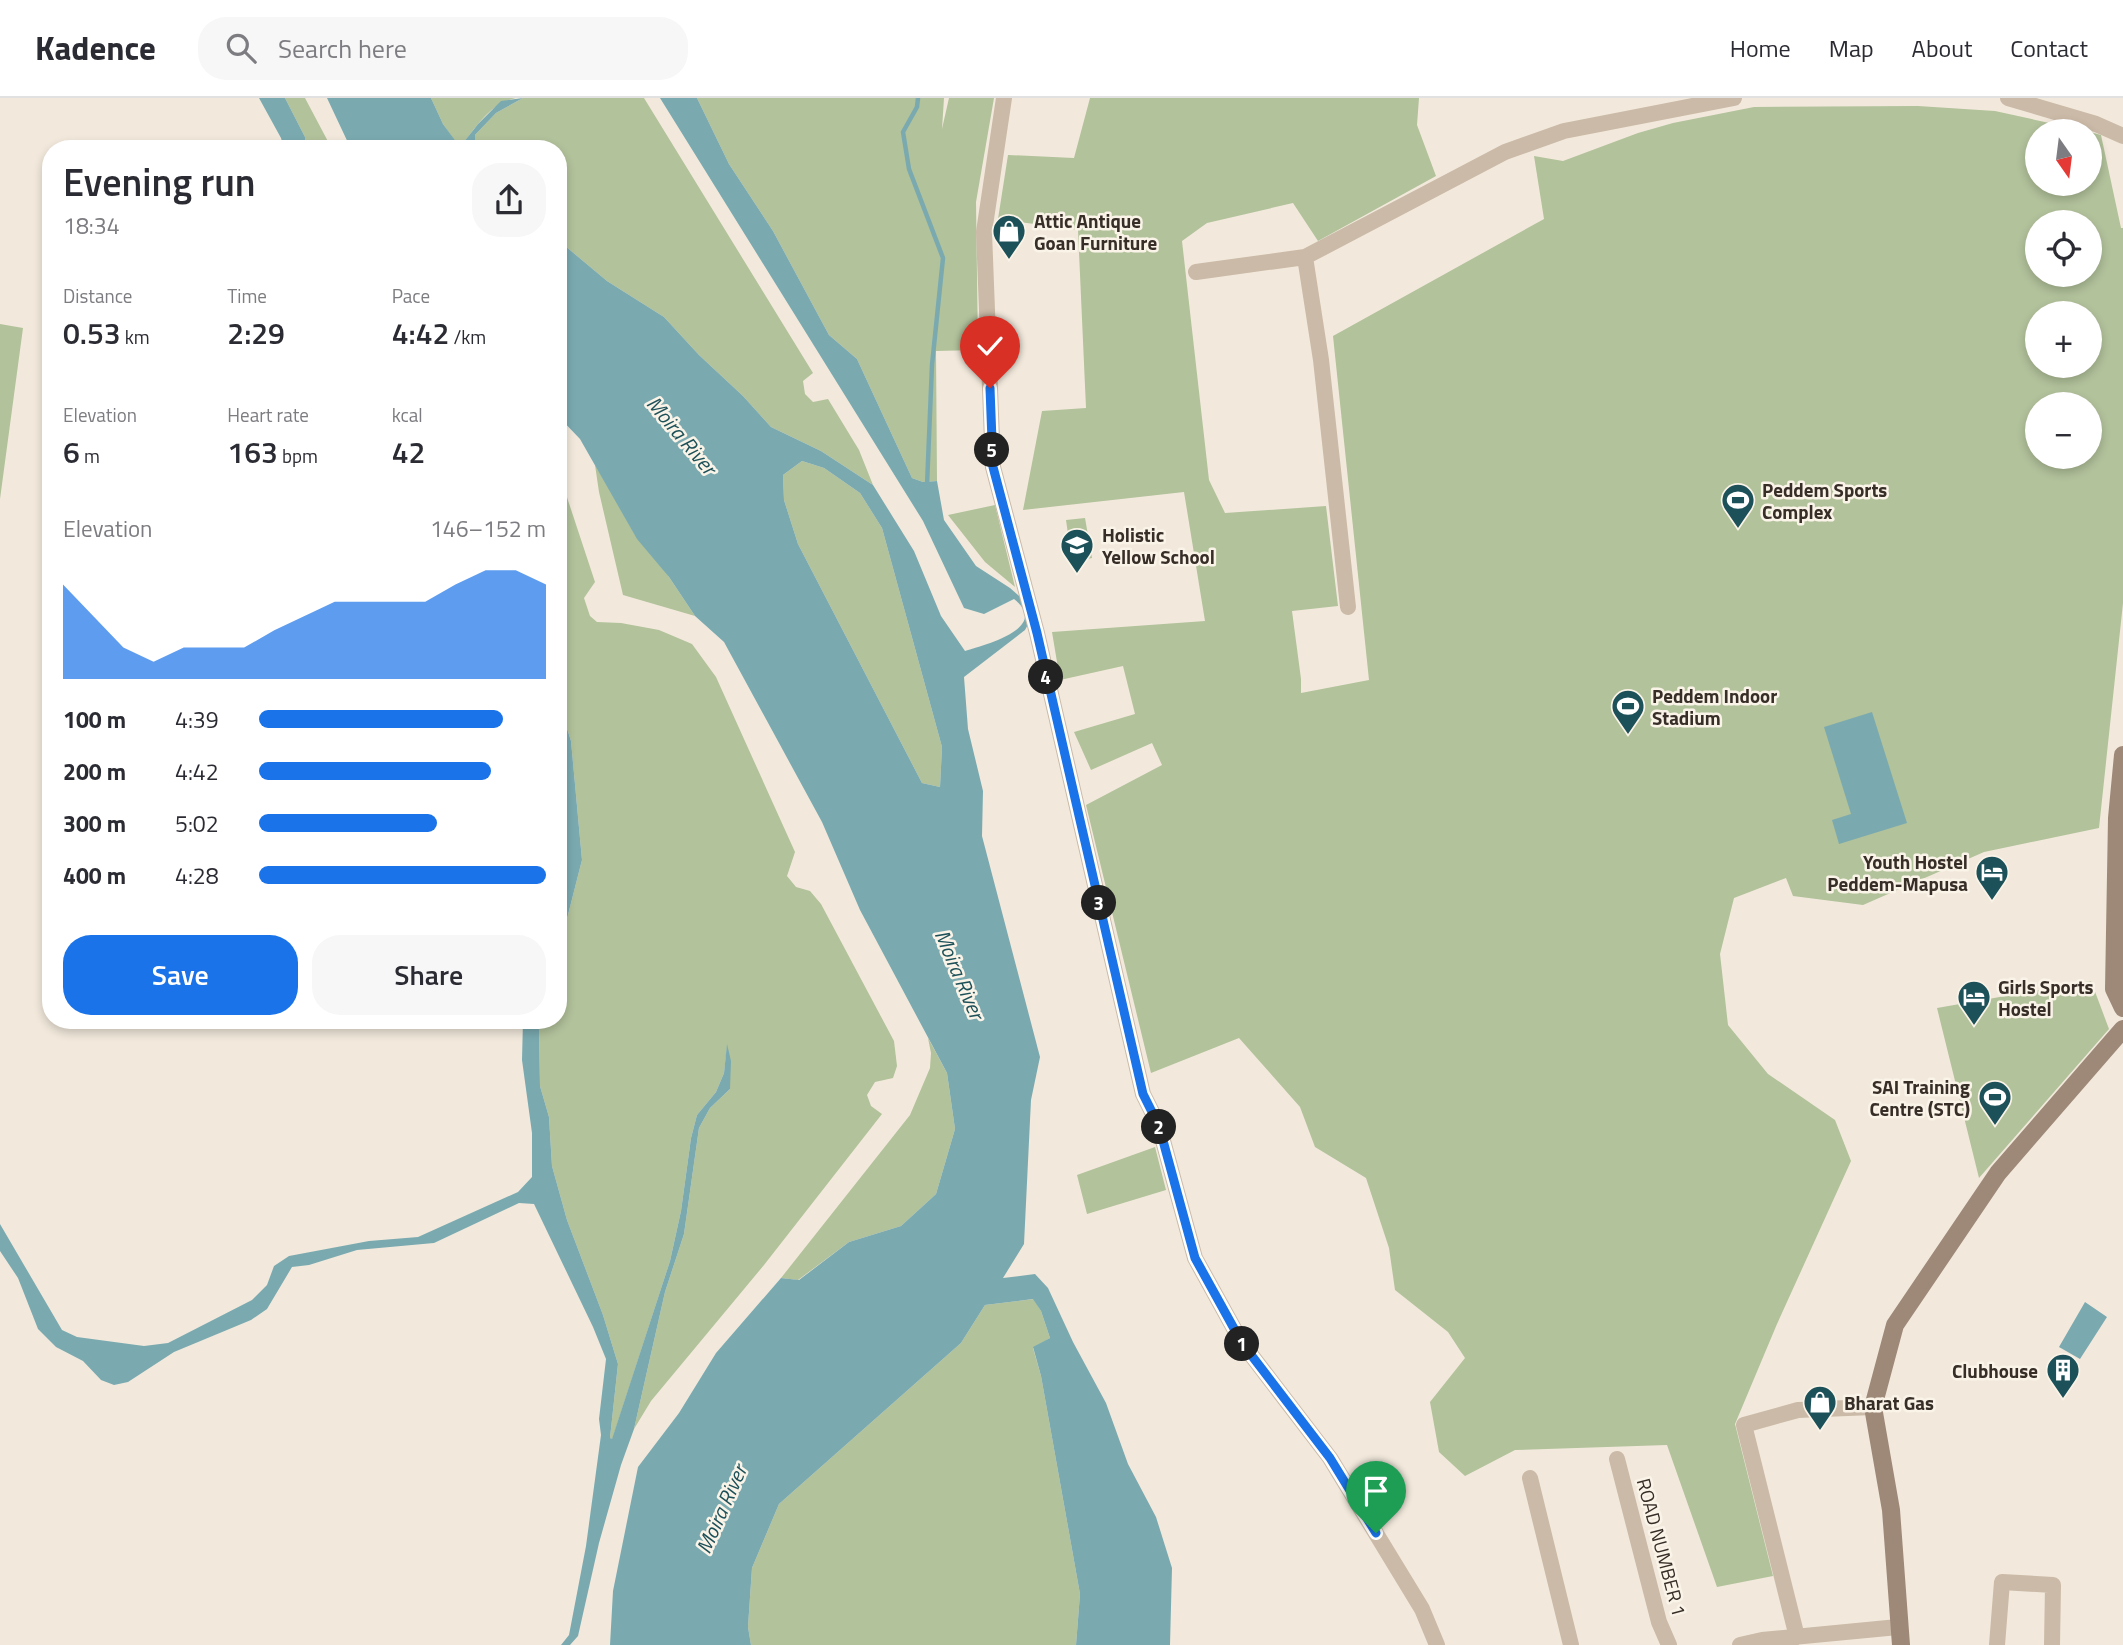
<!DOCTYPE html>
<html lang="en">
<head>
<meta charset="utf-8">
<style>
	:root { --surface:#fff; --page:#f7f7f7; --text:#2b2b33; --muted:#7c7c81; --line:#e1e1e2; --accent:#1a73e8 }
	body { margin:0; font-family:"Titillium Web",sans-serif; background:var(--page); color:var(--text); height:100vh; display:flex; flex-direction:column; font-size:26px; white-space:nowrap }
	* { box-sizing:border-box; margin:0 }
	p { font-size:23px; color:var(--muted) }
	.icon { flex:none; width:38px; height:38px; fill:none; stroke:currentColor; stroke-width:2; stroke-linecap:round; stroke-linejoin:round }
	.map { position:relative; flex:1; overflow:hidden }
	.drawer { position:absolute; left:42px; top:42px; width:525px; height:889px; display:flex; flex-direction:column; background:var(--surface); border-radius:28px; box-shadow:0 4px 10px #0003 }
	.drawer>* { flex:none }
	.needle { width:46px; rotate:166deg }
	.fabs { position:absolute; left:2025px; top:21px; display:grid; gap:14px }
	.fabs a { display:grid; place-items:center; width:77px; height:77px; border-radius:50%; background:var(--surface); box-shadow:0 4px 10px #0003; font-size:35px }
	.pin { position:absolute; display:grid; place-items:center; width:60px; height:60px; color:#fff; margin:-72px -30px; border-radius:50% 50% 50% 0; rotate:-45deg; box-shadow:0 0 7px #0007 }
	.pin .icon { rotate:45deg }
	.km { position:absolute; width:35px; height:35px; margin:-18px; border-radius:50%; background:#222; color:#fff; font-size:19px; line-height:35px; text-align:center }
	.round { display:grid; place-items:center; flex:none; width:74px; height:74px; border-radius:28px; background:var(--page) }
	.overview { display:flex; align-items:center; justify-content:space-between; height:119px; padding:0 21px }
	h1 { font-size:38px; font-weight:600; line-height:52px }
	.figures { display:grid; grid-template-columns:repeat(3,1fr); gap:10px; height:119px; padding:7px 21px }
	.figures div { display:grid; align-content:center }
	.figures b { font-size:30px; font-weight:600 }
	.figures small { font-size:19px; font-weight:400 }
	.figures p { font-size:19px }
	.chart { height:196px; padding:14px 21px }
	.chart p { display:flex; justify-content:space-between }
	.chart svg { width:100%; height:126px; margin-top:7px; fill:var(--accent); opacity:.7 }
	.cta { display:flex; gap:14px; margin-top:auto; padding:14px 21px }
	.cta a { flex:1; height:80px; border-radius:28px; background:var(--accent); color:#fff; font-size:28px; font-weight:600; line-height:80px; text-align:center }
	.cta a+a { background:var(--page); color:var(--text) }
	ul { padding:0 21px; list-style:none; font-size:23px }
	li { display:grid; grid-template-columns:112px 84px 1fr; align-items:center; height:52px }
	li i { height:18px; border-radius:9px; background:var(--accent) }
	header { display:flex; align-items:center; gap:42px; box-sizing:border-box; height:98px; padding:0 35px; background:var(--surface); border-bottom:2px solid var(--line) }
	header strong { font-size:33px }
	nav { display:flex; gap:38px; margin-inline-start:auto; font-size:24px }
	.search { width:490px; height:63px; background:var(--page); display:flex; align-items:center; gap:18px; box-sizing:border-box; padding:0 24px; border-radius:28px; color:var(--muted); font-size:26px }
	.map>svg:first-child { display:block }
	.green { fill:#b2c29b; fill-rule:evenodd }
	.water { fill:#7aaab0; fill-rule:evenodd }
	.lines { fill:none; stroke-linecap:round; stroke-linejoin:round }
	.stream { stroke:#7aaab0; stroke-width:4.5 }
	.street { stroke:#cbbaa7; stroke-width:16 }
	.secondary { stroke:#9e8979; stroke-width:18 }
	.route-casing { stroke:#fff; stroke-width:14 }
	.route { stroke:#1a73e8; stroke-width:9 }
	.labels { text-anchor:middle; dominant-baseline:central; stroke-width:5; stroke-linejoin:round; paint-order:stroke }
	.poi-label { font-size:19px; font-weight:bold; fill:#372e28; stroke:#faf3e8; text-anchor:start }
	.street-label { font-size:19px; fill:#372e28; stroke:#faf3e8 }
	.water-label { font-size:21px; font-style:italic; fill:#1d5159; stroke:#faf3e8 }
</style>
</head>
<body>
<header>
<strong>Kadence</strong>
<div class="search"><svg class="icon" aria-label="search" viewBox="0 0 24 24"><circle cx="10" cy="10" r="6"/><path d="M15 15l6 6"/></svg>Search here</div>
<nav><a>Home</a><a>Map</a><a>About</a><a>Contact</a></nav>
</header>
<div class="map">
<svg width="2123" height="1547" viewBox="0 0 2123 1547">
	<rect width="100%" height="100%" fill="#f2e9dc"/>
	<path class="green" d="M285,0H305L332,51H306L305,39Z
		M431,0H516C490,5 476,29 460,50L443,26Z
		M523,0H644L813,275L803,283L805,296L813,304L828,301L859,352L873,387L821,353L771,329L743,298L699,257L664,219L607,183L558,142V51H475V37L496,15Z
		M697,0H944L942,31L949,0H994L976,104L978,252L936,253L937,383L923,384L912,380L857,261L829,237L773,133L729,66Z
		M1090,0H1419L1417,27L1436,78L1318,143L1293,105L1207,125L1182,143L1209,382L1225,415L1326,408L1338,508L1292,513L1301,581V595L1369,582L1333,238L1544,121L1534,58L1563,63L1638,35L1673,25L1754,9L1918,8L1995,13L2086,33H2037V86H2090V34L2101,37L2121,130H2123V505L2099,730L1984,754L1863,807L1793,798L1786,780L1734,800L1720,856L1728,927L1768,976L1835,1022L1851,1063L1777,1226L1735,1326L1773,1478L1717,1489L1667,1347L1515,1352L1465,1378L1439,1354L1430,1304L1465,1260L1448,1234L1395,1192L1389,1150L1366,1080L1315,1049L1300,1009L1239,940L1151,975L1086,707L1162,667L1152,645L1091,672L1074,634L1135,616L1123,568L1060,582L1052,534L1205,523L1184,394L1023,412L1042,313L1086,310L1078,132L998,121L1008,57L1074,60ZM2037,124H2090V177H2037ZM2037,215H2090V268H2037ZM2037,306H2090V359H2037Z
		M0,226L23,230L0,401Z
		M802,363L824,370L860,395L882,430L942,649L940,689L922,685L798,446L784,402L783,377Z
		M595,367L605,383L695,518L623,497L599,394Z
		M558,372L595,484L584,500L590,518L597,524L621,525L659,532L692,546L716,579L795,754L787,778L796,789L810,793L821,806L894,943L897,968L893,980L875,984L867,997L871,1008L882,1016L764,1167L651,1303L634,1331L665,1194L684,1136L699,1030L710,1010L730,991L727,949L724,975L716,994L697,1017L691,1040L681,1113L670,1163L612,1342L610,1340L618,1266L603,1217L567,1122L552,1068L549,1019L540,988L539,931L541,922H558V856L582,762L571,643L558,602V562L565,510L558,454Z
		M995,407L1015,489L985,464L948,417Z
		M1085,420L1092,460L1072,464L1066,422Z
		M2091,883L2109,931L1979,1080L1937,910Z
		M928,940L947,975L955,1031L936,1096L901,1128L849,1144L798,1182L781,1180L910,1017L930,970L931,955Z
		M1155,1049L1166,1092L1087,1116L1077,1077Z
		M1034,1201L1041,1213L1050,1240L1033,1250L1041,1278L1080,1496L1076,1547H751L748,1529L752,1470L779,1406L961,1245L985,1207Z"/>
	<path class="water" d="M259,0H285L305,39L306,51H284L281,40Z
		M327,0H431L443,26L460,49L478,26L501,3L523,0L496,15L475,37V51H351Z
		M660,0H697L729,66L773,133L829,237L857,261L912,380L923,384L937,383L944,422L976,468L1010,490L1027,505L1031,521L1025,532L964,579L968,631L983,693L982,738L1040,959L1031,1002L1024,1146L1003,1180L1035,1176L1048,1190L1073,1244L1106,1305L1128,1366L1156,1419L1172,1470L1170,1547H1076L1080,1496L1041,1278L1033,1249L1050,1240L1041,1213L1033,1201L985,1207L961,1245L779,1406L752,1470L748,1529L751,1547H610L613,1493L638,1369L679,1315L716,1255L781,1180L799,1182L849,1144L901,1128L936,1096L955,1031L947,975L860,812L822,724L724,544L695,518L669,479L637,441L580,341L558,318V142L607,183L664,219L699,257L743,298L771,329L821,353L873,387L914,453L941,518L965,553C985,547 1051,530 1014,501L984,516L964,510L923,423ZM802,363L824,370L860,395L882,430L942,649L940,689L922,685L798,446L784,402L783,377Z
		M558,602L571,643L582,762L558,856V783L563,749L558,698Z
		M1872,614L1907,725L1839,746L1832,722L1851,716L1824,629Z
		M523,922H541L539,932L540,988L549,1019L552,1068L567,1122L603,1217L618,1266L610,1340L612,1341L670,1163L681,1113L691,1040L697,1017L716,994L724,975L727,946L731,963L730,991L710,1010L699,1030L684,1136L665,1194L634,1331L621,1367L599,1445L578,1538L570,1547H561L569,1537L586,1448L601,1337L599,1321L606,1261L593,1229L534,1106L519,1105L434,1145L357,1152L309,1167L292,1169L267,1211L251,1222L174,1254L128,1284L114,1287L101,1282L83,1263L56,1249L38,1231L18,1180L0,1153V1126L62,1232L77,1239L144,1248L168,1245L252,1202L267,1187L274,1168L289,1158L369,1143L418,1139L518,1094L532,1079V1035L522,962Z
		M2085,1204L2107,1219L2080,1261L2059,1249Z"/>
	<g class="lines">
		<path class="stream" d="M918,0L917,9L903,34L909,71L943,160L932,267L927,387"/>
		<path class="street" d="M1004,0L984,134L993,369L1037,535L1143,996L1159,1028L1195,1160L1242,1245L1330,1360L1422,1511L1437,1547
			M2008,0L2096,26L2123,38
			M1305,159L1321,262L1348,509
			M1196,174L1305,159L1505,54L1564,33L1734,0
			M1617,1361L1659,1524L1669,1547
			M1530,1380L1571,1547
			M1797,1539L1744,1327L1798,1312L1873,1309
			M1740,1547L1762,1542L1898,1529
			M1997,1547L2002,1484L2053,1487L2052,1547"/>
		<path class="secondary" d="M2123,657L2117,720L2114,891L2123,910
			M1901,1547L1891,1412L1873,1309L1895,1227L1998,1075L2123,931"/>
	</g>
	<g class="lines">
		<defs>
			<path id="route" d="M990,290L993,369L1037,535L1143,996L1159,1028L1195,1160L1242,1245L1330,1360L1376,1435"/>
		</defs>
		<use href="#route" class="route-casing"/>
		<use href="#route" class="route"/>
	</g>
	<defs>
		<symbol id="shop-pin" viewBox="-11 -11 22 30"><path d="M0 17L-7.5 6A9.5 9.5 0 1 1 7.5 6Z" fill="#1d5159" stroke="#faf3e8"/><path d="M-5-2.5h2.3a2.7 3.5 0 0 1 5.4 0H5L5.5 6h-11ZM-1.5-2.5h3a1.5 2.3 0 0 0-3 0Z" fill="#fff"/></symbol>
		<symbol id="stadium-pin" viewBox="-11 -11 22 30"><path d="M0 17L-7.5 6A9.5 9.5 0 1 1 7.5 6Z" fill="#1d5159" stroke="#faf3e8"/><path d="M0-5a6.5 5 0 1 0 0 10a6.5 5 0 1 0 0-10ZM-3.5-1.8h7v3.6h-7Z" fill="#fff"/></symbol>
		<symbol id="school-pin" viewBox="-11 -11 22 30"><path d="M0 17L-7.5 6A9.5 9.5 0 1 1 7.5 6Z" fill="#1d5159" stroke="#faf3e8"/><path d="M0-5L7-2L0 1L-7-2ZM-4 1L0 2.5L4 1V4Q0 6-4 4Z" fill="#fff"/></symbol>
		<symbol id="hotel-pin" viewBox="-11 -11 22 30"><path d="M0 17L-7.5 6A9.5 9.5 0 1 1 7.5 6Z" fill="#1d5159" stroke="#faf3e8"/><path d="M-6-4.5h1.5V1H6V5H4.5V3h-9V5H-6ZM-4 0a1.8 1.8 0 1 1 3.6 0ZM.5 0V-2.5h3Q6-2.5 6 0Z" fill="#fff"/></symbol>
		<symbol id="building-pin" viewBox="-11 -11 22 30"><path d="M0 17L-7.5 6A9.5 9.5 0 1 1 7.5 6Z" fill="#1d5159" stroke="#faf3e8"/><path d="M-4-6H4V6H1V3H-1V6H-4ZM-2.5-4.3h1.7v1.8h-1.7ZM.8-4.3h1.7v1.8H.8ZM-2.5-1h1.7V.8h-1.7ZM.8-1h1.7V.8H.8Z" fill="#fff"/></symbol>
	</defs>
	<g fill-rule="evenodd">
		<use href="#shop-pin" x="990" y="114" width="38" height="52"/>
		<use href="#stadium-pin" x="1719" y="383" width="38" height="52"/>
		<use href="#school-pin" x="1058" y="428" width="38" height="52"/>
		<use href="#stadium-pin" x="1609" y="589" width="38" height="52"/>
		<use href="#hotel-pin" x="1973" y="755" width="38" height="52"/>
		<use href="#hotel-pin" x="1955" y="880" width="38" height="52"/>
		<use href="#stadium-pin" x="1976" y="980" width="38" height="52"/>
		<use href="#building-pin" x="2044" y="1253" width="38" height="52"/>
		<use href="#shop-pin" x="1801" y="1285" width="38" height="52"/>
	</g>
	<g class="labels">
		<g class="poi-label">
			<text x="1034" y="122">Attic Antique<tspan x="1034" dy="22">Goan Furniture</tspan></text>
			<text x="1762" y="391">Peddem Sports<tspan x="1762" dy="22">Complex</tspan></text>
			<text x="1102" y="436">Holistic<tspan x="1102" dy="22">Yellow School</tspan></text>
			<text x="1652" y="597">Peddem Indoor<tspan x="1652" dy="22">Stadium</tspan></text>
			<text x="1968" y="763" text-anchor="end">Youth Hostel<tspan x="1968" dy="22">Peddem-Mapusa</tspan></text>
			<text x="1998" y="888">Girls Sports<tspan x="1998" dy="22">Hostel</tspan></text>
			<text x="1970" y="988" text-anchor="end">SAI Training<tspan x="1970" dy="22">Centre (STC)</tspan></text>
			<text x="2038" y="1272" text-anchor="end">Clubhouse</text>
			<text x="1844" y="1304">Bharat Gas</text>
		</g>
		<g class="street-label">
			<text transform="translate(1662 1449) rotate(75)">ROAD NUMBER 1</text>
		</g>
		<g class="water-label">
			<text transform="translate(682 337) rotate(50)">Moira River</text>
			<text transform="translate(960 876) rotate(67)">Moira River</text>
			<text transform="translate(721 1411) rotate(-66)">Moira River</text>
		</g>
	</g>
</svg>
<div class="fabs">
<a><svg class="needle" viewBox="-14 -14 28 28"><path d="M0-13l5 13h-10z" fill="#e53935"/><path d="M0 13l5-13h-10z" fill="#7c7c81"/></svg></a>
<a><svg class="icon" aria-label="locate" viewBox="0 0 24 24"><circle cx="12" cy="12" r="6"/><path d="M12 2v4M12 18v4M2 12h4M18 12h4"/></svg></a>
<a>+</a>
<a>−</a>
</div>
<div class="pin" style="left:1376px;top:1435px;background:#1e9e55"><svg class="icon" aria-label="arrive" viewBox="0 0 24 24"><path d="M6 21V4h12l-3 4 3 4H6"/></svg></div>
<div class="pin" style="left:990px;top:290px;background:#d93025"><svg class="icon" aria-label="check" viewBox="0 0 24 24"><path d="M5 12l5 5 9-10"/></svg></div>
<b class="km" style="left:1242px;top:1246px">1</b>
<b class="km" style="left:1159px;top:1029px">2</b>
<b class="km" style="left:1099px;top:805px">3</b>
<b class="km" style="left:1046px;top:579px">4</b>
<b class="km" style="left:992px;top:352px">5</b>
<section class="drawer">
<div class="overview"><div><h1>Evening run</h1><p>18:34</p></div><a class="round"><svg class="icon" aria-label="share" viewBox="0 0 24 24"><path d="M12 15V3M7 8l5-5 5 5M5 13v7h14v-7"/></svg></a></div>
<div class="figures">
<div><p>Distance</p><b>0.53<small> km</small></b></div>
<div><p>Time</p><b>2:29</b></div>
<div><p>Pace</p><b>4:42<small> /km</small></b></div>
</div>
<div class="figures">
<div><p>Elevation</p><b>6<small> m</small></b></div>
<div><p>Heart rate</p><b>163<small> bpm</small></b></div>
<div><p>kcal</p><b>42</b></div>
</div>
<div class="chart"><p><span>Elevation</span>146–152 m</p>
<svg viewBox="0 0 160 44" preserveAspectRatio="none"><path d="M0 44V11L10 22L20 33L30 38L40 33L50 33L60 33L70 27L80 22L90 17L100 17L110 17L120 17L130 11L140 6L150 6L160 11V44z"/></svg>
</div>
<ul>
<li><b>100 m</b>4:39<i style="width:85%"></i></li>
<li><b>200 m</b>4:42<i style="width:81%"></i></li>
<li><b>300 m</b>5:02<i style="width:62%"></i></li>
<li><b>400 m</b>4:28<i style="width:100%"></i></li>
</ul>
<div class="cta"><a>Save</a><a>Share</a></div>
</section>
</div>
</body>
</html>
